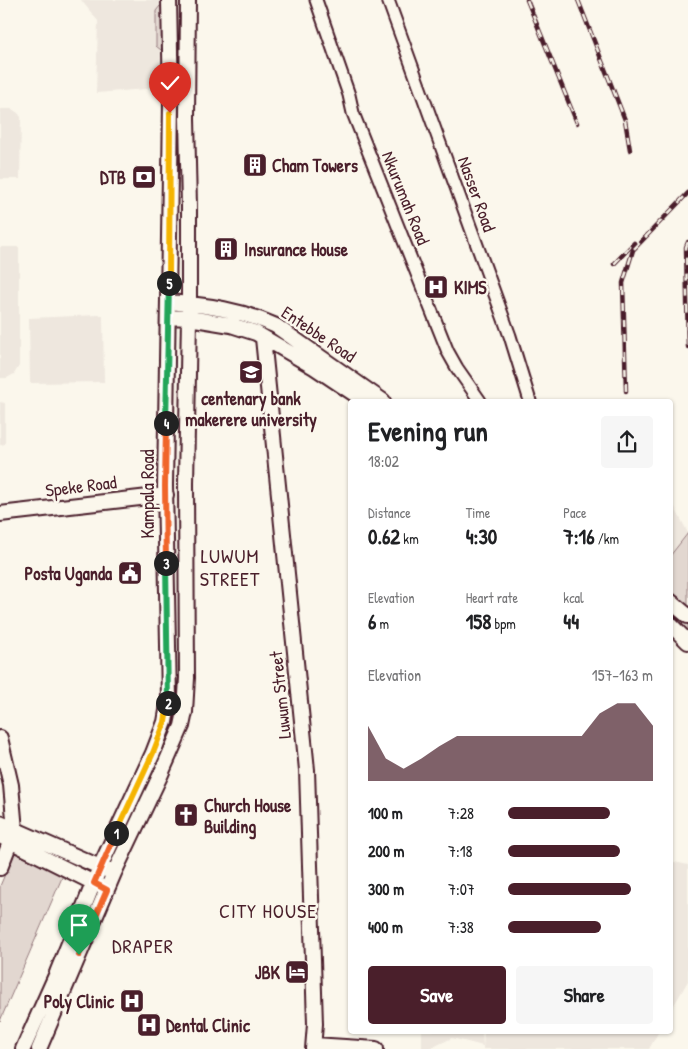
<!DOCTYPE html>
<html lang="en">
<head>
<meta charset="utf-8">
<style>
	:root { --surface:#fff; --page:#f6f6f6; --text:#202124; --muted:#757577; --accent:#4a1f2b }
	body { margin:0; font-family:"Patrick Hand",sans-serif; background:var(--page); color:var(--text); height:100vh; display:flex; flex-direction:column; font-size:19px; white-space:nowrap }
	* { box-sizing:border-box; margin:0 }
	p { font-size:16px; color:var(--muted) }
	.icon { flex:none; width:28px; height:28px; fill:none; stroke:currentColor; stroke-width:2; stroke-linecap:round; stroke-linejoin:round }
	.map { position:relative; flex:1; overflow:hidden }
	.side { position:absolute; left:348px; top:399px; width:325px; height:635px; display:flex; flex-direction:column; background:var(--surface); border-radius:5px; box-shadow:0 1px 4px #0004 }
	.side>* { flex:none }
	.pin { position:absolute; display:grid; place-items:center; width:42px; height:42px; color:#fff; margin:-51px -21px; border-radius:50% 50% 50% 0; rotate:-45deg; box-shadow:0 0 5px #0007 }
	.pin .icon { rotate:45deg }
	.km { position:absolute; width:25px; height:25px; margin:-12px; border-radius:50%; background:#222; color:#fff; font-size:14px; line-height:25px; text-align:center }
	.round { display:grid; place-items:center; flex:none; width:52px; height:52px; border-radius:5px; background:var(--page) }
	.summary { display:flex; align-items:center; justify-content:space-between; height:85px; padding:0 20px }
	h1 { font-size:28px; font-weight:700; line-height:38px }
	.metrics { display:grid; grid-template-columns:repeat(3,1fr); gap:8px; height:85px; padding:5px 20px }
	.metrics div { display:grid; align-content:center }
	.metrics b { font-size:21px; font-weight:700 }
	.metrics small { font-size:14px; font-weight:400 }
	.metrics p { font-size:14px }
	.chart { height:140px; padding:10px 20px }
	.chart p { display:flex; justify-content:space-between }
	.chart svg { width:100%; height:90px; margin-top:5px; fill:var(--accent); opacity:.7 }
	.button { display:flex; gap:10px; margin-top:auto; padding:10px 20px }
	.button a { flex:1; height:58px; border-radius:5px; background:var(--accent); color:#fff; font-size:20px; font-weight:700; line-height:58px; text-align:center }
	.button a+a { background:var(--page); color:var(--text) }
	ul { padding:0 20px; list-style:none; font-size:16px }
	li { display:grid; grid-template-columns:80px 60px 1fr; align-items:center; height:38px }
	li i { height:12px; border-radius:6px; background:var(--accent) }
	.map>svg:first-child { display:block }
	.built { fill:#eee7de }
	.green { fill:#e2d7d0; stroke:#967b7e }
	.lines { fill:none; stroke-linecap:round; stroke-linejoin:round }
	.minor-casing { stroke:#4a1f2b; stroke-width:15 }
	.major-casing { stroke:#4a1f2b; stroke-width:18 }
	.minor { stroke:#fbf7ec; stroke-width:11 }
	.major { stroke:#fbf7ec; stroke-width:14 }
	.rail-casing { stroke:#4a1f2b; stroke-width:4.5 }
	.rail { stroke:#fbf7ec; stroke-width:2.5; stroke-dasharray:8; stroke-linecap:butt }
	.split-1-casing { stroke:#fff; stroke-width:10 }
	.split-2-casing { stroke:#fff; stroke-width:10 }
	.split-3-casing { stroke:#fff; stroke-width:10 }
	.split-4-casing { stroke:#fff; stroke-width:10 }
	.split-5-casing { stroke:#fff; stroke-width:10 }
	.split-6-casing { stroke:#fff; stroke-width:10 }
	.split-1 { stroke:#f0652b; stroke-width:6 }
	.split-2 { stroke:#f5b400; stroke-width:6 }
	.split-3 { stroke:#22a559; stroke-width:6 }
	.split-4 { stroke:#f0652b; stroke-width:6 }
	.split-5 { stroke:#22a559; stroke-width:6 }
	.split-6 { stroke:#f5b400; stroke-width:6 }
	.labels { text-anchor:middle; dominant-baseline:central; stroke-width:5; stroke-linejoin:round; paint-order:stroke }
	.poi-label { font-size:18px; font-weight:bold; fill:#4a1f2b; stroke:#fbf7ec; text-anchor:start }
	.street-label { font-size:18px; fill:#4a1f2b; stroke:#fbf7ec }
	.quarter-label { font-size:20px; letter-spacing:1px; fill:#4a1f2b; stroke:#fbf7ec }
</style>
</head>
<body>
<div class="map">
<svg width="688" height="1049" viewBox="0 0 688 1049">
	<rect width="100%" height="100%" fill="#fbf7ec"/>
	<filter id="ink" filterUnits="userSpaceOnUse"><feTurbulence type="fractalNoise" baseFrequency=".02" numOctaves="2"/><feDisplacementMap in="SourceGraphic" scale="10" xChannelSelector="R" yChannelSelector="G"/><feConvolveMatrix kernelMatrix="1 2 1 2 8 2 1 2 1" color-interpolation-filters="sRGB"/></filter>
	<g filter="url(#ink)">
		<path class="built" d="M81,0H165L164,84L159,88L96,93L98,21Z
			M0,109H12L18,113L21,117L20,179H0Z
			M0,247H19V366L14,374L7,378H0Z
			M99,315L103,316L104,382L30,383L29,318Z
			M0,402L5,403V444L0,445Z
			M670,502L673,504L688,533L670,556Z
			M670,861L688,865V981L670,1012Z
			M422,1031H482L483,1046L452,1038L429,1049H422Z
			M484,1031H659L649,1049H483Z"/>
		<path class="green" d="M160,6H162L164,9V50H161L156,46V11Z
			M688,533V607L670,590V556Z
			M670,608L688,625V634L670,619Z
			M14,853L64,873L0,1021V886Z"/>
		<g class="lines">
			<defs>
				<path id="minor" d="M316,0L349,95L353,113L436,322L448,352L457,368L480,401
					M388,0L510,336L530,401"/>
				<path id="major" d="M169,302C206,305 242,310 276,326L383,401
					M168,317L189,318L231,325L256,333L314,367L365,401
					M263,338L307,770L315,1024L313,1049
					M0,514L166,495
					M670,601L688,616
					M670,624L688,642
					M0,738L11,785L15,830L0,868
					M0,823L109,871
					M0,836L102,887
					M314,1045L376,1049
					M23,1049L57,973L100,867L153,753L165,722L169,699L165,486L170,174L171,101L169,0
					M39,1049L114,873L161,774L182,726L185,712L187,678L186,483L189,318V206L187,119L188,0"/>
			</defs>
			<use href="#minor" class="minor-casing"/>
			<use href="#major" class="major-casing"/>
			<use href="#minor" class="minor"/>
			<use href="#major" class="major"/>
			<defs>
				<path id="rail" d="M527,0L577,123
					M578,0L625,120L630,150
					M688,242L686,247L688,347
					M614,264L634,243
					M626,391L623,283L633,250L688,193"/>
			</defs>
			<use href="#rail" class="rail-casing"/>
			<use href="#rail" class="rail"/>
		</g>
	</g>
	<g class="lines" filter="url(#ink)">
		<defs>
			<path id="split-1" d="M79,955L107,890L94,883L116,833"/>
			<path id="split-2" d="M116,833L153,753L165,722L168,703"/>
			<path id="split-3" d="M166,563L168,703"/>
			<path id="split-4" d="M166,423L165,486L166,563"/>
			<path id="split-5" d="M166,423L169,283"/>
			<path id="split-6" d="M169,283L170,113"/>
		</defs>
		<use href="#split-1" class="split-1-casing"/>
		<use href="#split-2" class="split-2-casing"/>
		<use href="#split-3" class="split-3-casing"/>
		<use href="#split-4" class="split-4-casing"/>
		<use href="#split-5" class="split-5-casing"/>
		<use href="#split-6" class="split-6-casing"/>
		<use href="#split-1" class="split-1"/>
		<use href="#split-2" class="split-2"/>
		<use href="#split-3" class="split-3"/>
		<use href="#split-4" class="split-4"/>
		<use href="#split-5" class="split-5"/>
		<use href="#split-6" class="split-6"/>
	</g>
	<defs>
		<symbol id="building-square" viewBox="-11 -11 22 22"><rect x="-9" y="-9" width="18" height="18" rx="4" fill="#4a1f2b" stroke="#fbf7ec"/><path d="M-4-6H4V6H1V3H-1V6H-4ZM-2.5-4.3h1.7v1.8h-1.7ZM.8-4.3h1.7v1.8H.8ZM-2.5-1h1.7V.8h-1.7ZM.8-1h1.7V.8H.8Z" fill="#fff"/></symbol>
		<symbol id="bank-square" viewBox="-11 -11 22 22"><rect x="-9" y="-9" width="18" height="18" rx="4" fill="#4a1f2b" stroke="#fbf7ec"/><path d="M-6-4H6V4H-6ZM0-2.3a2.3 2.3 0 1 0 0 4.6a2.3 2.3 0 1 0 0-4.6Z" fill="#fff"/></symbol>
		<symbol id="hospital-square" viewBox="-11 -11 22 22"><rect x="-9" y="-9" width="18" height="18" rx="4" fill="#4a1f2b" stroke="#fbf7ec"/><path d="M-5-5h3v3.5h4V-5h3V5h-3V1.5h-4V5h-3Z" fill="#fff"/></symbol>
		<symbol id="school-square" viewBox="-11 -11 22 22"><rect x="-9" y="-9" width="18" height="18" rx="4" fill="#4a1f2b" stroke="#fbf7ec"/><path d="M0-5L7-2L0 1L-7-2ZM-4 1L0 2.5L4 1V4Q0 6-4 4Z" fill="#fff"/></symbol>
		<symbol id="civic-square" viewBox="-11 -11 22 22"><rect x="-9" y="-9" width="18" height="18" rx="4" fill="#4a1f2b" stroke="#fbf7ec"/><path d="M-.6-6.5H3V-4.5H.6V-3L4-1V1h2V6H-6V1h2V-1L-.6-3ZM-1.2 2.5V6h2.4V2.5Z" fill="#fff"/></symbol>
		<symbol id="church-square" viewBox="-11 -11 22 22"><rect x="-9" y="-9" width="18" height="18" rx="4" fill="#4a1f2b" stroke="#fbf7ec"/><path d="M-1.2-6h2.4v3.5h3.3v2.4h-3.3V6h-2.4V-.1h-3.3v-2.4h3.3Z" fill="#fff"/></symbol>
		<symbol id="hotel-square" viewBox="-11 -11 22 22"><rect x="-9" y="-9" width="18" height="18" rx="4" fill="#4a1f2b" stroke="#fbf7ec"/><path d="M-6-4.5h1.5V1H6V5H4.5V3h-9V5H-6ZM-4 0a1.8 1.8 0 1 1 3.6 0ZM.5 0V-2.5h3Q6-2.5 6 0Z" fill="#fff"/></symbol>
	</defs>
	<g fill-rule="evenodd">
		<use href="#building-square" x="241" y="151" width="28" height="28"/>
		<use href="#bank-square" x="130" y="163" width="28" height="28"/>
		<use href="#building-square" x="212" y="235" width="28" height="28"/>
		<use href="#hospital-square" x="422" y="273" width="28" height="28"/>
		<use href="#school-square" x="237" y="358" width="28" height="28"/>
		<use href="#civic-square" x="116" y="559" width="28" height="28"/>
		<use href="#church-square" x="172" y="801" width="28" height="28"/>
		<use href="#hotel-square" x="283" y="958" width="28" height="28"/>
		<use href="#hospital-square" x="118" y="987" width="28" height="28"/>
		<use href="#hospital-square" x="135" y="1011" width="28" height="28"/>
	</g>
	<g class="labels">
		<g class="poi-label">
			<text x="272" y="165">Cham Towers</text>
			<text x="126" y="177" text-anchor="end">DTB</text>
			<text x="244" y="249">Insurance House</text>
			<text x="454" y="287">KIMS</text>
			<text x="251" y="398" text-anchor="middle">centenary bank<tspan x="251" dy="21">makerere university</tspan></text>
			<text x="112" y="573" text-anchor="end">Posta Uganda</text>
			<text x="204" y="805">Church House<tspan x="204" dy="21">Building</tspan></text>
			<text x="280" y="972" text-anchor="end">JBK</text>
			<text x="114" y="1001" text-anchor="end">Poly Clinic</text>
			<text x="166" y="1025">Dental Clinic</text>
		</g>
		<g class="street-label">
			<text transform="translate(477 194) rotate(70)">Nasser Road</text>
			<text transform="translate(406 198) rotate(68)">Nkurumah Road</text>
			<text transform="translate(319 334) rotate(34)">Entebbe Road</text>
			<text transform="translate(81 486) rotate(-7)">Speke Road</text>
			<text transform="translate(147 494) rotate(-90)">Kampala Road</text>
			<text transform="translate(280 695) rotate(-96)">Luwum Street</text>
		</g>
		<g class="quarter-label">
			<text x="230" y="555">LUWUM<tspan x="230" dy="23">STREET</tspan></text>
			<text x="268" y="910">CITY HOUSE</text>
			<text x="143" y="945">DRAPER</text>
		</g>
	</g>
</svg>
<div class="pin" style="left:79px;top:955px;background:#1e9e55"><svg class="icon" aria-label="arrive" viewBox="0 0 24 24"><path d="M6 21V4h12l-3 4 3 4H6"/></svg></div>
<div class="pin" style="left:170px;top:113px;background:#d93025"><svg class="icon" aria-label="check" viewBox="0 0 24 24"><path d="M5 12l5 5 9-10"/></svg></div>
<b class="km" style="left:116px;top:833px">1</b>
<b class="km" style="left:168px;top:703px">2</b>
<b class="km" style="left:166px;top:563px">3</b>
<b class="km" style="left:166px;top:423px">4</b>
<b class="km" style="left:169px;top:283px">5</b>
<section class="side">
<div class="summary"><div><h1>Evening run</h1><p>18:02</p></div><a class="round"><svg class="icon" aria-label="share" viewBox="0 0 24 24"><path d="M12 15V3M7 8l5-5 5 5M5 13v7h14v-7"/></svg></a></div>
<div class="metrics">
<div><p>Distance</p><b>0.62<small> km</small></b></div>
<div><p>Time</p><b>4:30</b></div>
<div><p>Pace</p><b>7:16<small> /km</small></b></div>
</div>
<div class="metrics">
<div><p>Elevation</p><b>6<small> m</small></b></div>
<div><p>Heart rate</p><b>158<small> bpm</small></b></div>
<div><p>kcal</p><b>44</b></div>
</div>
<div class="chart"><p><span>Elevation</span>157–163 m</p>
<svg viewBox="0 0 160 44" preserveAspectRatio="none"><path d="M0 44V17L10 33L20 38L30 33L40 27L50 22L60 22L70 22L80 22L90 22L100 22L110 22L120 22L130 11L140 6L150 6L160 17V44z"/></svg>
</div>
<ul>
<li><b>100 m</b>7:28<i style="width:70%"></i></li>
<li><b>200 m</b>7:18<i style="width:77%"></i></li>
<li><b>300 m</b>7:07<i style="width:85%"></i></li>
<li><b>400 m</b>7:38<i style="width:64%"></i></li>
</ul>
<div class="button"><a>Save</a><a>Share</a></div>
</section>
</div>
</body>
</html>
